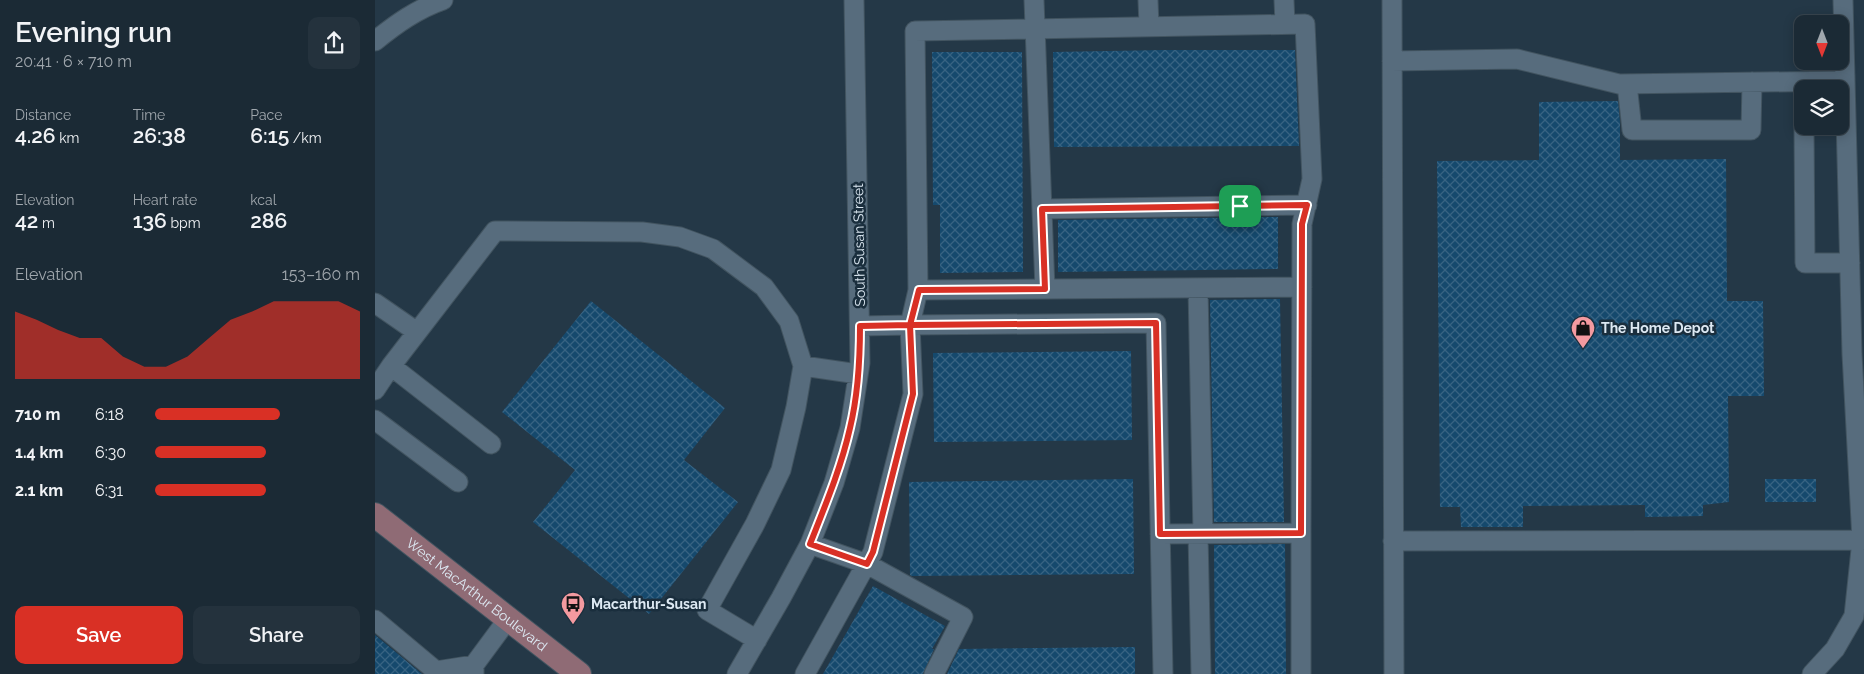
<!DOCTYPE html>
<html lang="en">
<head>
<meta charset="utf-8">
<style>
	:root { --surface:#1b2a35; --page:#24323d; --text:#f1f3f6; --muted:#a0a7ad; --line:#394650; --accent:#d93025 }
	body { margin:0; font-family:Raleway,sans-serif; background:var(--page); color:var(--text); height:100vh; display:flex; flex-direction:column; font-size:19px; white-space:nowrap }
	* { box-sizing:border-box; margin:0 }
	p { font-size:16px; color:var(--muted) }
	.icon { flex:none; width:28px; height:28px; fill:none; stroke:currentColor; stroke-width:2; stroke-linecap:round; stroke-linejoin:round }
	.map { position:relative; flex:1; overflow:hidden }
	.details { display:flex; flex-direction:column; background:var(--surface); width:375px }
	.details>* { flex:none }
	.needle { width:32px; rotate:180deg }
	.tools { position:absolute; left:1419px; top:15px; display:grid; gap:10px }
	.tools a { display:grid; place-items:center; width:55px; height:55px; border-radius:10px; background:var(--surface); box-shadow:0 2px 12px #0003,0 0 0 1px var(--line); font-size:25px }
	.pin { position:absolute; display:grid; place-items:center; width:42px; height:42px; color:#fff; margin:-21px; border-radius:10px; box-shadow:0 2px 8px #0006 }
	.round { display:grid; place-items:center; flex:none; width:52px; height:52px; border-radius:10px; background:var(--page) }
	.overview { display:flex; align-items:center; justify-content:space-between; height:85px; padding:0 15px }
	h1 { font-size:28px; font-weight:600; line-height:38px }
	.figures { display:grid; grid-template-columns:repeat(3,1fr); gap:8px; height:85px; padding:5px 15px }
	.figures div { display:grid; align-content:center }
	.figures b { font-size:21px; font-weight:600 }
	.figures small { font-size:14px; font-weight:400 }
	.figures p { font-size:14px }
	.chart { height:140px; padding:10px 15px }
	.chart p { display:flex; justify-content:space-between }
	.chart svg { width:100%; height:90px; margin-top:5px; fill:var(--accent); opacity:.7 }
	.button { display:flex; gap:10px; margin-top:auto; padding:10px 15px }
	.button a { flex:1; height:58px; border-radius:10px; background:var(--accent); color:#fff; font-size:20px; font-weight:600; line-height:58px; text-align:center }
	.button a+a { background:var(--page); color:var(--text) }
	ul { padding:0 15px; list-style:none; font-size:16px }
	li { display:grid; grid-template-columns:80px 60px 1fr; align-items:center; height:38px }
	li i { height:12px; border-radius:6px; background:var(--accent) }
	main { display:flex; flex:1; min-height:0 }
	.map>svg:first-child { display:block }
	.building { fill:url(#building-cross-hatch) }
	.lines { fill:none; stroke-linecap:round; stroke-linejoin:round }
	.minor-casing { stroke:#425460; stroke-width:21 }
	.major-casing { stroke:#425460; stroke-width:26 }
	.minor { stroke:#576c7d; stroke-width:19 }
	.major { stroke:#8f6b75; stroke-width:24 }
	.route-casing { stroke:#fff; stroke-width:10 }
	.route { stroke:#d93025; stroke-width:6 }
	.labels { text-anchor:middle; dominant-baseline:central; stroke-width:5; stroke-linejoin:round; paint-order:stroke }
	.street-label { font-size:14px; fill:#dde9f3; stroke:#1a2e3d }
	.poi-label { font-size:14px; font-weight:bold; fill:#dde9f3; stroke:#1a2e3d; text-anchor:start }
</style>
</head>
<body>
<main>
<section class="details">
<div class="overview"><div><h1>Evening run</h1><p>20:41 · 6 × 710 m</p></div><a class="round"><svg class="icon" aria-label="share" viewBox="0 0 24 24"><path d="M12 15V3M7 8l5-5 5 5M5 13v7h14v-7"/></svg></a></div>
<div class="figures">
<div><p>Distance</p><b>4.26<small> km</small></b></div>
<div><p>Time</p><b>26:38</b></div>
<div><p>Pace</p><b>6:15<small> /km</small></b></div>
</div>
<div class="figures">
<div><p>Elevation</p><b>42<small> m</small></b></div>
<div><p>Heart rate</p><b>136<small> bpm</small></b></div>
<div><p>kcal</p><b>286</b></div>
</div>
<div class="chart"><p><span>Elevation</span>153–160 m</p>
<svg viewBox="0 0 160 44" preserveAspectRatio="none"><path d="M0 44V11L10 15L20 20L30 24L40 24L50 33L60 38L70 38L80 33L90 24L100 15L110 11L120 6L130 6L140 6L150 6L160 11V44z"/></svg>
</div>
<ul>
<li><b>710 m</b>6:18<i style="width:61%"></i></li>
<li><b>1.4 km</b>6:30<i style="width:54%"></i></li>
<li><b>2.1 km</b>6:31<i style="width:54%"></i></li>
</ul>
<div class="button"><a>Save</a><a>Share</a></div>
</section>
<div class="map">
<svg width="1489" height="674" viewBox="0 0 1489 674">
	<defs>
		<pattern id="building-cross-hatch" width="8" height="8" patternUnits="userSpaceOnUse" patternTransform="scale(1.25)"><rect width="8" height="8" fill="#15496d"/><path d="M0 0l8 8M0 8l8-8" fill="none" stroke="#376382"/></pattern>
	</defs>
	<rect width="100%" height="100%" fill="#243847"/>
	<path class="building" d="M786,50H920L924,146L679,147L678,52Z
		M557,52H647L648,272L565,273V205H558Z
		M1243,101L1245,122V160L1351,159L1352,301H1388L1389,396H1353L1354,502L1328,505V516L1270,517V505L1148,506V527H1086L1085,507H1065L1062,161L1164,160V102Z
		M903,217V269L683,272V220Z
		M905,299L909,522H839L835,300Z
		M216,301L350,408L309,460L363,502L274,614L158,522L200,470L127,412Z
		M756,351L757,440L559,442L558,353Z
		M758,479L759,574L537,576L535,575L534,482Z
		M1390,479H1441V502H1390Z
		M910,544L911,674H840L839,545Z
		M498,586L570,626L557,649H559L548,674H448Z
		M0,635L47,674H0Z
		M760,647V674H572L584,649Z"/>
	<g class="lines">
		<defs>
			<path id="minor" d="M659,0L670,289
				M773,0L774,26
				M909,0L910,24
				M1017,0L1019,674
				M0,41C21,24 42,9 68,0
				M1017,61L1142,59L1244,84L1470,81
				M1252,84L1257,130H1376L1377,82
				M1429,126L1430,263H1475
				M667,209L932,205
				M823,288L828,534
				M0,303L42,332
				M485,326L535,325L543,290
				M16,366L116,444
				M0,390L16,366L120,231L267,232L305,237L338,249L389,287L414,321L428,366
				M0,420L83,482
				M926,533L927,224L937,179L930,24L540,31L543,290L927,287
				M785,534L926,533V674
				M823,534L826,674
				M1018,541L1487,540
				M435,544L492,564L588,617L559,674
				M0,620L61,671L99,665
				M382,640L332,610L380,524L406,470L421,407L428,366L483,374
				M99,674V665L133,619
				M362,674L406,598L435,544L459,483L475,428L485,363L479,0
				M430,674L498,552L538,394L535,325L781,323L788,674
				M1437,674L1460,649L1479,616L1487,540L1477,354L1468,0"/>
			<g id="major">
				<path id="s1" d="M0,515L204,674"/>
			</g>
		</defs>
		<use href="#minor" class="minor-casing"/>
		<use href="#major" class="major-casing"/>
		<use href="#minor" class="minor"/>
		<use href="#major" class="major"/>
	</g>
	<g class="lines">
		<defs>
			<path id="route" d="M865,206L667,209L670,289L544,290L535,325L485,326C485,360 483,395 475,428C466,468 450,506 435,544L492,564L498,552L538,394L535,325L781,323L785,534L926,533L927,224L932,205L865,206"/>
		</defs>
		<use href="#route" class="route-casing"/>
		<use href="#route" class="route"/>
	</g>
	<defs>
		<symbol id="shop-pin" viewBox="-11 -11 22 30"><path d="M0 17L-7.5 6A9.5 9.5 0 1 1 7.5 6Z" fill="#f49aa0" stroke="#1a2e3d"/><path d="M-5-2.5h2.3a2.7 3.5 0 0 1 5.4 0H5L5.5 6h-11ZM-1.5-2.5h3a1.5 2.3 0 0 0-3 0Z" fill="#111"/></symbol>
		<symbol id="bus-pin" viewBox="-11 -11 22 30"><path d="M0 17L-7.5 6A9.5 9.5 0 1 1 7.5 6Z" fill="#f49aa0" stroke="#1a2e3d"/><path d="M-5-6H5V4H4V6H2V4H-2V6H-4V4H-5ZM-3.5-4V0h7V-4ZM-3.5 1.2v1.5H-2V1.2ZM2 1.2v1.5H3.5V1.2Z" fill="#111"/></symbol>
	</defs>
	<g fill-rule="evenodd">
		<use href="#shop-pin" x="1194" y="314" width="28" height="38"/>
		<use href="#bus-pin" x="184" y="590" width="28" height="38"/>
	</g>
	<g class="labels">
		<g class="street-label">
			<text transform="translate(484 245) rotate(-91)">South Susan Street</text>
			<text stroke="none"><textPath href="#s1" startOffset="129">West MacArthur Boulevard</textPath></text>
		</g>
		<g class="poi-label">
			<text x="1226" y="328">The Home Depot</text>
			<text x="216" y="604">Macarthur-Susan</text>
		</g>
	</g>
</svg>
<div class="tools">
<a><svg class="needle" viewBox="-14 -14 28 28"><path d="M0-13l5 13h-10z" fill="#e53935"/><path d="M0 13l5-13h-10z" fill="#a0a7ad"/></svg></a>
<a><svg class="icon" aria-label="layers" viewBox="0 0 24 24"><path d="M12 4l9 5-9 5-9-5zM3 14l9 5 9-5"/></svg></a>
</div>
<div class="pin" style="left:865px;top:206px;background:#1e9e55"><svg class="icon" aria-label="arrive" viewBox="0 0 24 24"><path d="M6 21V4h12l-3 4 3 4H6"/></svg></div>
</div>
</main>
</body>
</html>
